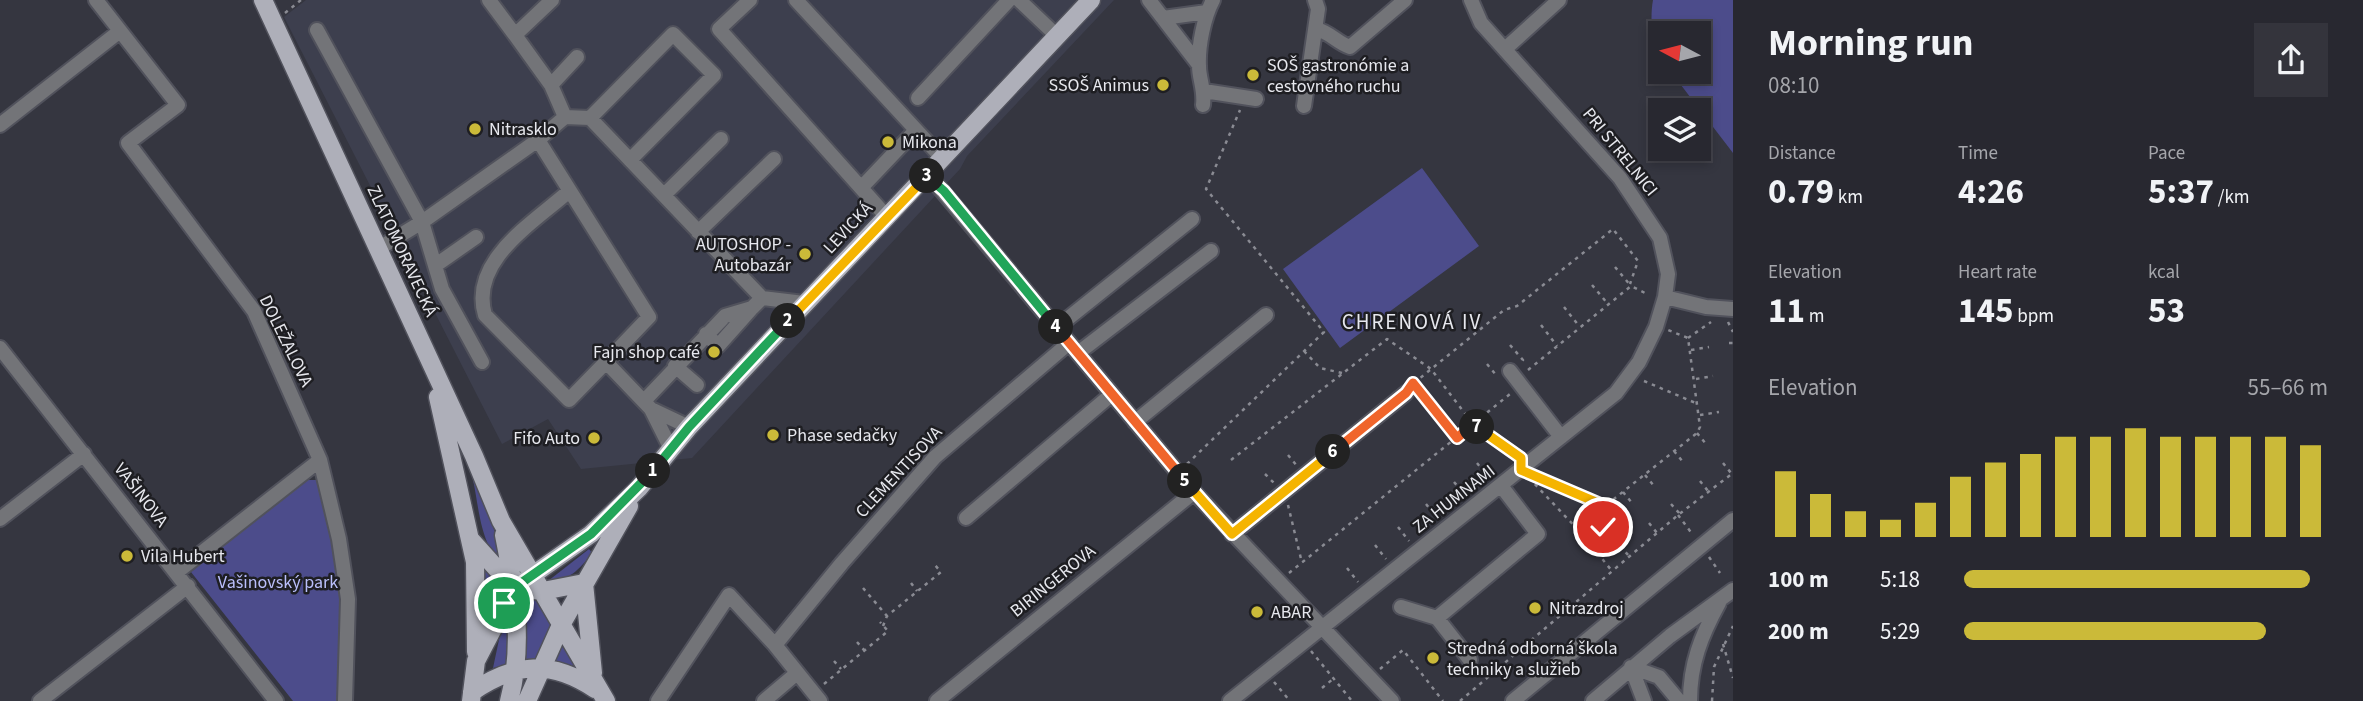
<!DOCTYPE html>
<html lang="en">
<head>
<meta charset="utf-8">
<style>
	:root { --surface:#282830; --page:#34343c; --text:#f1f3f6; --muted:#a5a6ab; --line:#44444c; --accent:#cbba39 }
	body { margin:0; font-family:"Source Sans 3",sans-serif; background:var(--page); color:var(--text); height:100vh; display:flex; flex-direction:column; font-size:26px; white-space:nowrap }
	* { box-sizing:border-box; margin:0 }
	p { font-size:23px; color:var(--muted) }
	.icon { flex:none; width:38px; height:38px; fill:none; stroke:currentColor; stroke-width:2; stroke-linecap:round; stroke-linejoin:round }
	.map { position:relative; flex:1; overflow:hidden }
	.details { display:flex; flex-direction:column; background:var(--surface); width:630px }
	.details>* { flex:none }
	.needle { width:46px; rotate:277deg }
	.controls { position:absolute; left:1648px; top:21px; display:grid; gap:14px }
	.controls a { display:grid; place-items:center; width:63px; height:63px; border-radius:0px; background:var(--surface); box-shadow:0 4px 10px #0003,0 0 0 2px var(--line); font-size:35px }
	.pin { position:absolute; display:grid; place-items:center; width:60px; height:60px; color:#fff; margin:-30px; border:4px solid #fff; border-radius:50%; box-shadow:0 2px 7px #0007 }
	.km { position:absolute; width:35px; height:35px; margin:-18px; border-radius:50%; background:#222; color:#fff; font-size:19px; line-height:35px; text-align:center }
	.round { display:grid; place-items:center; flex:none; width:74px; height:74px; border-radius:0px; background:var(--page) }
	.overview { display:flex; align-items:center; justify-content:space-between; height:119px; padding:0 35px }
	h1 { font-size:38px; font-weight:700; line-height:52px }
	.stats { display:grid; grid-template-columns:repeat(3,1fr); gap:10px; height:119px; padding:7px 35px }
	.stats div { display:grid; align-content:center }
	.stats b { font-size:35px; font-weight:700 }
	.stats small { font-size:19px; font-weight:400 }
	.stats p { font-size:19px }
	.chart { height:196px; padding:14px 35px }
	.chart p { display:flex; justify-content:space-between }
	.chart svg { width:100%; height:126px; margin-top:7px; stroke:var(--accent); stroke-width:6 }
	ul { padding:0 35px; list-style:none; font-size:23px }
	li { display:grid; grid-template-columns:112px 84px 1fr; align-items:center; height:52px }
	li i { height:18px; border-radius:9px; background:var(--accent) }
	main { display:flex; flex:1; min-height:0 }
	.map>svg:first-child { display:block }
	.built { fill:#3d3f4e }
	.green { fill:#4c4c8b }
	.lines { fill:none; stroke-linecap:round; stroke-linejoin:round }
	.minor-casing { stroke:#51525c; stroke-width:18 }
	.major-casing { stroke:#51525c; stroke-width:21 }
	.path { stroke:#8a8b93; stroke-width:2.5; stroke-dasharray:3.5 5; stroke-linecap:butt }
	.minor { stroke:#737478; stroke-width:14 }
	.major { stroke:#aeafb9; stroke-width:18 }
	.split-1-casing { stroke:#fff; stroke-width:14 }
	.split-2-casing { stroke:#fff; stroke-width:14 }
	.split-3-casing { stroke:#fff; stroke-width:14 }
	.split-4-casing { stroke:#fff; stroke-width:14 }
	.split-5-casing { stroke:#fff; stroke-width:14 }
	.split-6-casing { stroke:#fff; stroke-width:14 }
	.split-7-casing { stroke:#fff; stroke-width:14 }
	.split-8-casing { stroke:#fff; stroke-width:14 }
	.split-1 { stroke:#22a559; stroke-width:9 }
	.split-2 { stroke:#22a559; stroke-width:9 }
	.split-3 { stroke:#f5b400; stroke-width:9 }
	.split-4 { stroke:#22a559; stroke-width:9 }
	.split-5 { stroke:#f0652b; stroke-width:9 }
	.split-6 { stroke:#f5b400; stroke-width:9 }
	.split-7 { stroke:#f0652b; stroke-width:9 }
	.split-8 { stroke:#f5b400; stroke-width:9 }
	.poi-dot { fill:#cbba39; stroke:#1e1e22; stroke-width:2.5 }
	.labels { text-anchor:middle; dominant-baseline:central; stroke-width:5; stroke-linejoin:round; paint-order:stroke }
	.poi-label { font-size:18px; fill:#e7e8ee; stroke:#1e1e22; text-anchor:start }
	.street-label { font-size:18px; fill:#e7e8ee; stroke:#1e1e22 }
	.park-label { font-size:18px; fill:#babffb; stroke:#1e1e22 }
	.quarter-label { font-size:21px; letter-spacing:2px; fill:#e7e8ee; stroke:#1e1e22 }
</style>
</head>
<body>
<main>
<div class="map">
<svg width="1733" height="701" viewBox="0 0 1733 701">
	<rect width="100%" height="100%" fill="#353640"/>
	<path class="built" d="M306,0H1114L967,156L960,169L692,458L581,469L548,419L502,444L284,17Z"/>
	<path class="green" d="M1653,0H1733V153L1671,72H1699V33H1661V58C1651,45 1650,16 1653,0Z
		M1422,168L1479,246L1340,348L1283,269Z
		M477,478L500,548L502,564C480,544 479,507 473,480Z
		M302,480H316L323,489L341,587L342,701H293L191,572Z
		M589,549L592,553C579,570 569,581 548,581Z
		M481,564L505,581L488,615Z
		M528,594L538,597L553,627L538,659L526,660L524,598Z
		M509,613L507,664L493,668L504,616Z
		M562,644L574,666L554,660Z"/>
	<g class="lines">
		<defs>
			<path id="minor" d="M96,0L178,105L128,143L254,311L320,460L339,539L348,599L345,701
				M489,0L515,35L552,0
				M750,0L719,29L887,217
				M796,0L943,159
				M1019,0L1057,36
				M1149,0L1199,65
				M1163,18L1207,12
				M1316,29C1330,32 1337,43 1350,47L1405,0
				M317,30L422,222L538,140
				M515,35L551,85
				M1505,49L1559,0
				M577,57L551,85L565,117L538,140L649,317L606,362L651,409L689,427
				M1204,91L1256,99
				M918,98L1009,0
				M1203,105C1205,90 1199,79 1199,66C1198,46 1204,17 1213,0
				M1304,106L1318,9L1315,0
				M565,117L590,118L762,298
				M590,118L673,34L714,75L630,160
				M0,125L120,31
				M928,174L1194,492L1392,701
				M861,188L916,130
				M568,192C533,223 469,261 485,315L569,400L606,362
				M664,195L721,139
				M698,232L774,159
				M378,249L422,222L442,289L482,362
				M436,265L476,237
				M1665,297L1706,307L1733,309
				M1056,328L1192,219
				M706,334L718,346L751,309
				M0,348L276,701
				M1078,353L1211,251
				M675,366L697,385
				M1510,371L1561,437
				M644,401L725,316L752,308L762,298L804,303
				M651,409L671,449
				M1135,422L1266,315
				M966,518L1112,394
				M0,519L84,454
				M1232,534L1406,393
				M177,572L320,460
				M1401,607L1437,618
				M1470,660L1437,618L1538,534L1502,487
				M1631,667L1659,677L1679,701
				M1631,667L1644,701
				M40,701L188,586
				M658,701L729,595L775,645
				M764,701L797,673
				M820,701L775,645L842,563L935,457L1069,343
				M937,701L1194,492
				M1230,701L1616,393L1639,362L1656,327L1665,297L1668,274L1660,238L1620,178L1481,23L1471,0
				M1513,701L1733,520
				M1593,701L1670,636L1733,590
				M1690,701C1690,664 1701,636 1719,603"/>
			<path id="major" d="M263,0L474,456L501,521L606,701
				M438,397L475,562L476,652
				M504,535C515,590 524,645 509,701
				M470,539L514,588L543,591L584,583
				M584,583L593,673
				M472,692C516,662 551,660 595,689
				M471,701L476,661L514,588L591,534L639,488L689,427L1091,0
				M527,701L561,625L629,506"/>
		</defs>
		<use href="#minor" class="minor-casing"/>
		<use href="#major" class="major-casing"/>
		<path class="path" d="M285,13L301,0
			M1615,267L1631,286
			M1592,285L1608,304
			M1564,307L1579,326
			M1728,322L1733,332
			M1541,325L1557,346
			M1688,338L1711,322
			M1729,343H1733
			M1510,345L1523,360L1519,363
			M1691,350L1709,347
			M1304,351L1320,368L1342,373
			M1487,364L1496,375
			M1528,370L1631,286L1647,294
			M1696,379L1713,376
			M1644,381L1698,404
			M1414,383L1504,310L1517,306L1613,229L1638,261L1630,284
			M1420,391L1457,438
			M1700,415L1719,412
			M1697,433L1706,444
			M1674,451L1683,462
			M1288,455L1297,466
			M1231,460L1387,339L1431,369L1473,424L1517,456
			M1477,463L1488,477
			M1723,463L1731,473
			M1187,464L1324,332L1206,189L1240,110
			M1265,474L1275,484
			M1645,475L1654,486
			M1534,476L1605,506
			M1529,478L1583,535
			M1700,481L1708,491
			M1454,482L1465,495
			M1623,492L1632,503
			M1426,504L1437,518
			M1671,504L1680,514
			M1288,505L1302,563
			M1678,515L1693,535
			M1598,522L1583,535L1612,571
			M1649,523L1657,533
			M1398,527L1409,541
			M1603,527L1599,521L1605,506L1697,433L1700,427L1688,338L1668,330
			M1375,545L1386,559
			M1620,546L1629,556
			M1709,557L1720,573
			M1347,568L1358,582
			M1289,573L1510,394
			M911,583L917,591
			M863,588L887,616
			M883,626L887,616L941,572L934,564
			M857,642L864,650
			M1723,644L1733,678
			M1311,651L1352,701
			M834,661L841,669
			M1380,669L1403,650L1443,701
			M1274,682L1290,701
			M824,684L888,631L880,622
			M1322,688L1333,679
			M1460,701L1678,515L1733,473
			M1712,701L1714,667L1733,626"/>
		<use href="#minor" class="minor"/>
		<use href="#major" class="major"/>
	</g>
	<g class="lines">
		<defs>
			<path id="split-1" d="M504,603L514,588L591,534L653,471"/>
			<path id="split-2" d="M653,471L689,427L788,321"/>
			<path id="split-3" d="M788,321L927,176"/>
			<path id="split-4" d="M927,176L944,191L1056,327"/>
			<path id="split-5" d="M1056,327L1185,481"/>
			<path id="split-6" d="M1185,481L1232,534L1333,452"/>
			<path id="split-7" d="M1333,452L1406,393L1413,383L1457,438L1473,424L1477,427"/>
			<path id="split-8" d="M1477,427L1521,458V470L1605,506L1599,520L1603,527"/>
		</defs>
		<use href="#split-1" class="split-1-casing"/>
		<use href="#split-2" class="split-2-casing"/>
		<use href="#split-3" class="split-3-casing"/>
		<use href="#split-4" class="split-4-casing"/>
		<use href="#split-5" class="split-5-casing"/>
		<use href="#split-6" class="split-6-casing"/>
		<use href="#split-7" class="split-7-casing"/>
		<use href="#split-8" class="split-8-casing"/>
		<use href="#split-1" class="split-1"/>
		<use href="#split-2" class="split-2"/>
		<use href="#split-3" class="split-3"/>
		<use href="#split-4" class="split-4"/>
		<use href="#split-5" class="split-5"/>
		<use href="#split-6" class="split-6"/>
		<use href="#split-7" class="split-7"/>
		<use href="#split-8" class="split-8"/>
	</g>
	<g class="poi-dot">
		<circle cx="1253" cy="75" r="7"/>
		<circle cx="1163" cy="85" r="7"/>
		<circle cx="475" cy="129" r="7"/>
		<circle cx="888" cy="142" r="7"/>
		<circle cx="805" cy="254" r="7"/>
		<circle cx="714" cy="352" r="7"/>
		<circle cx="773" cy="435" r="7"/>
		<circle cx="594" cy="438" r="7"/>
		<circle cx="127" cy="556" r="7"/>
		<circle cx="1535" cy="608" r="7"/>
		<circle cx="1257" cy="612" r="7"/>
		<circle cx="1433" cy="658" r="7"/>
	</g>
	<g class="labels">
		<g class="poi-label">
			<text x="1267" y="65">SOŠ gastronómie a<tspan x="1267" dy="21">cestovného ruchu</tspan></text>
			<text x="1149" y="85" text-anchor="end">SSOŠ Animus</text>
			<text x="489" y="129">Nitrasklo</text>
			<text x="902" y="142">Mikona</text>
			<text x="791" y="244" text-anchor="end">AUTOSHOP -<tspan x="791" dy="21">Autobazár</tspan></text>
			<text x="700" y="352" text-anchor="end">Fajn shop café</text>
			<text x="787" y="435">Phase sedačky</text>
			<text x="580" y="438" text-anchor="end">Fifo Auto</text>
			<text x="141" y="556">Vila Hubert</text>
			<text x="1549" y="608">Nitrazdroj</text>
			<text x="1271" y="612">ABAR</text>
			<text x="1447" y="648">Stredná odborná škola<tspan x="1447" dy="21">techniky a služieb</tspan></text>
		</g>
		<g class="street-label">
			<text transform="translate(1620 152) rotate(51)">PRI STRELNICI</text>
			<text transform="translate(848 228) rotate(-47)">LEVICKÁ</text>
			<text transform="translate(402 251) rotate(65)">ZLATOMORAVECKÁ</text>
			<text transform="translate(286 341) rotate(64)">DOLEŽALOVA</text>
			<text transform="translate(899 472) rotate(-47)">CLEMENTISOVA</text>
			<text transform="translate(141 495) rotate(52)">VAŠINOVA</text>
			<text transform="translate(1454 499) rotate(-38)">ZA HUMNAMI</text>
			<text transform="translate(1053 581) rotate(-39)">BIRINGEROVA</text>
		</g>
		<g class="park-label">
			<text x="278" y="582">Vašinovský park</text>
		</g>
		<g class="quarter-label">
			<text x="1412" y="322">CHRENOVÁ IV</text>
		</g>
	</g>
</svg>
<div class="controls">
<a><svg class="needle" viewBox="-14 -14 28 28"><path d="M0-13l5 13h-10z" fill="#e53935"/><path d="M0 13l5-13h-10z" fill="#a5a6ab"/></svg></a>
<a><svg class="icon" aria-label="layers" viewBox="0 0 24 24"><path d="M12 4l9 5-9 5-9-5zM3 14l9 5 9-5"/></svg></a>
</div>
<div class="pin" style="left:504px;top:603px;background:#1e9e55"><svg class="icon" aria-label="arrive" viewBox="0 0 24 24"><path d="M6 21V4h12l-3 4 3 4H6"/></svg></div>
<div class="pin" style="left:1603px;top:527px;background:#d93025"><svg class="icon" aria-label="check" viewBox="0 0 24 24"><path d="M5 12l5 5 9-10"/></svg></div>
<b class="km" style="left:653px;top:471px">1</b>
<b class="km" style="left:788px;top:321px">2</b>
<b class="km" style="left:927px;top:176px">3</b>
<b class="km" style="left:1056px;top:327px">4</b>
<b class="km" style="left:1185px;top:481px">5</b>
<b class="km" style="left:1333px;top:452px">6</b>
<b class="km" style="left:1477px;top:427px">7</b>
</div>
<section class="details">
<div class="overview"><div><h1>Morning run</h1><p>08:10</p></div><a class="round"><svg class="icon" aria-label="share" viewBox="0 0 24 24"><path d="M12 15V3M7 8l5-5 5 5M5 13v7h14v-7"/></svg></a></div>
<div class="stats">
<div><p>Distance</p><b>0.79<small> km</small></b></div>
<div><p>Time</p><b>4:26</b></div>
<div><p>Pace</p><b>5:37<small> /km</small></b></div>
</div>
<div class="stats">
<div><p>Elevation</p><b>11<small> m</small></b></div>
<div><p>Heart rate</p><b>145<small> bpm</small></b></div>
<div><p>kcal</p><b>53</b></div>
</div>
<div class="chart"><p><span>Elevation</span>55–66 m</p>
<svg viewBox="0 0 160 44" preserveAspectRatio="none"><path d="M5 44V21M15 44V29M25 44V35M35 44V38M45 44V32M55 44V23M65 44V18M75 44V15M85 44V9M95 44V9M105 44V6M115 44V9M125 44V9M135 44V9M145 44V9M155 44V12"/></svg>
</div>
<ul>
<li><b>100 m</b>5:18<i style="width:95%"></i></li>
<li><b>200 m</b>5:29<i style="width:83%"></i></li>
</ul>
</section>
</main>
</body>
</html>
